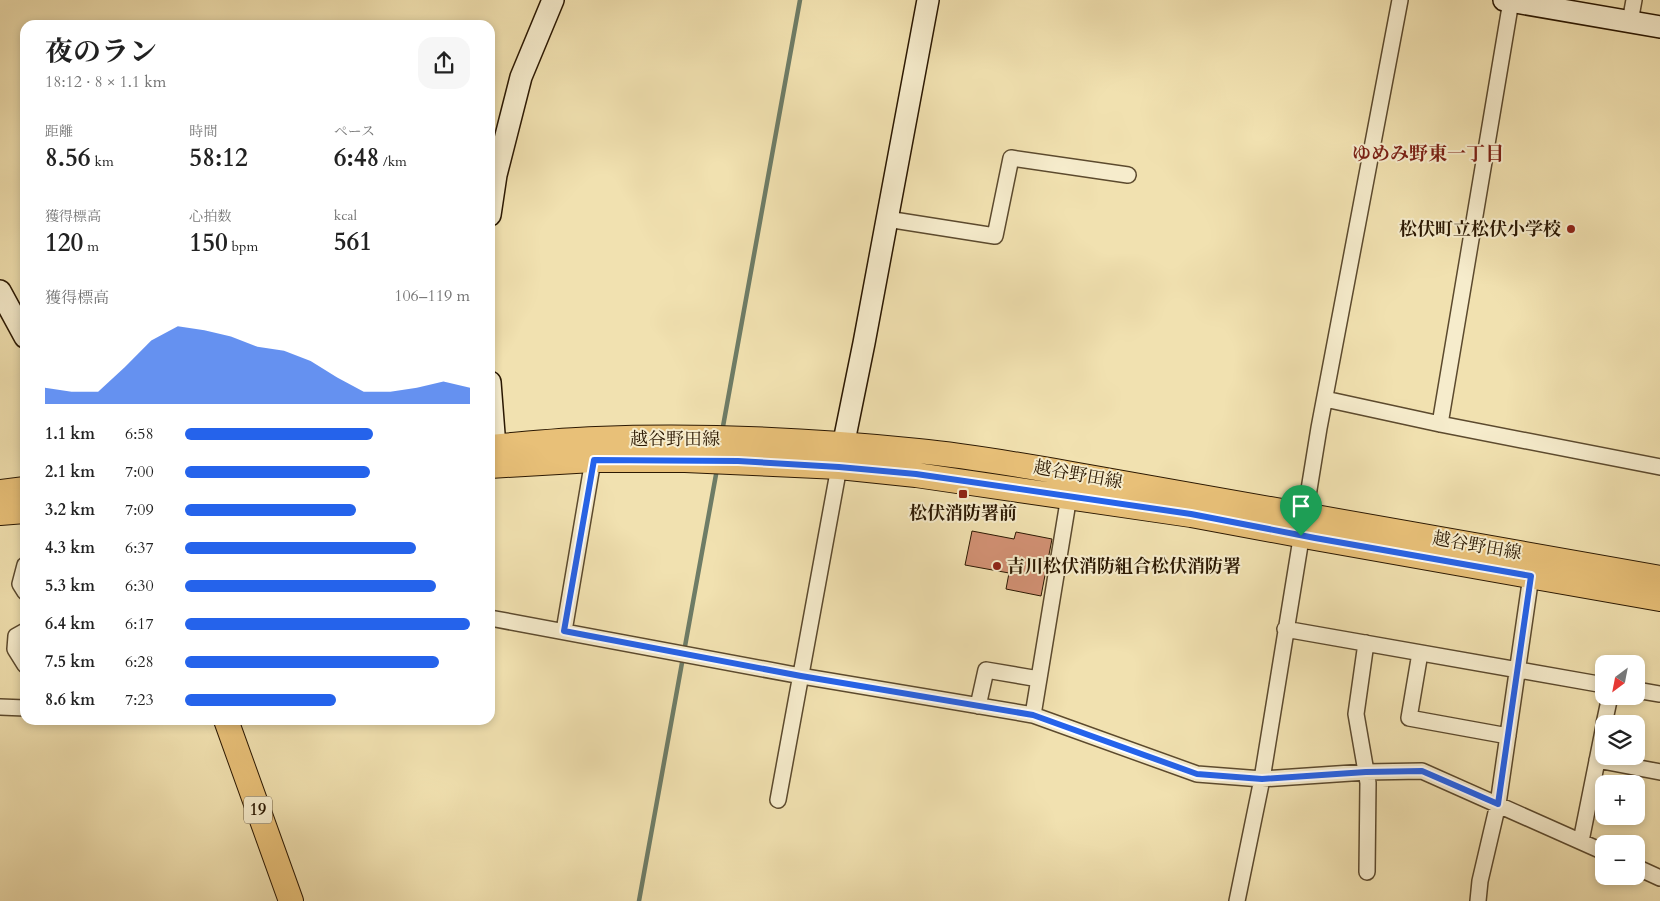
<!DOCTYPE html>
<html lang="ja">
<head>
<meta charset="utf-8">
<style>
	:root { --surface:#fff; --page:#f6f6f6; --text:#222; --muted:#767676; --accent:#2563eb }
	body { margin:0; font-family:Cardo,"Noto Serif JP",serif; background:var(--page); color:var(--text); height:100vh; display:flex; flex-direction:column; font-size:19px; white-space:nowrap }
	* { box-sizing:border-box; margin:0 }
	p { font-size:16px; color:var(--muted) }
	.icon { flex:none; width:28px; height:28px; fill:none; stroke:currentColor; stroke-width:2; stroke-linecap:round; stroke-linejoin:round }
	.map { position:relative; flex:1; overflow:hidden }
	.drawer { position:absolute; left:20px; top:20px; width:475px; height:705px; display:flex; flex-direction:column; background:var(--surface); border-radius:15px; box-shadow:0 2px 8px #0003 }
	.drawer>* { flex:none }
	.needle { width:32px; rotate:212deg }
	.fabs { position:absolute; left:1595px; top:655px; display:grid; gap:10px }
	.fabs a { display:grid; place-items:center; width:50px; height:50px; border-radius:10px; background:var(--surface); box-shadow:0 2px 8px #0003; font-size:25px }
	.pin { position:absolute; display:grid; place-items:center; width:42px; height:42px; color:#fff; margin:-51px -21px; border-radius:50% 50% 50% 0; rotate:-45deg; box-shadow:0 0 5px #0007 }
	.pin .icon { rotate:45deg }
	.round { display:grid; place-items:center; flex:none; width:52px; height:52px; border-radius:15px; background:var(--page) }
	.head { display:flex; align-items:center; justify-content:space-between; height:85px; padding:0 25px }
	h1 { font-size:28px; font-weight:700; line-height:38px }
	.metrics { display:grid; grid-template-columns:repeat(3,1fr); gap:8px; height:85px; padding:5px 25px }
	.metrics div { display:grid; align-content:center }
	.metrics b { font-size:25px; font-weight:700 }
	.metrics small { font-size:14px; font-weight:400 }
	.metrics p { font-size:14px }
	.chart { height:140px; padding:10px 25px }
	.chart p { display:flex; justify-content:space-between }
	.chart svg { width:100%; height:90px; margin-top:5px; fill:var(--accent); opacity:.7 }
	ul { padding:0 25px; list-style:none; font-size:16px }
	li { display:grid; grid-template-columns:80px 60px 1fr; align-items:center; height:38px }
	li i { height:12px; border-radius:6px; background:var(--accent) }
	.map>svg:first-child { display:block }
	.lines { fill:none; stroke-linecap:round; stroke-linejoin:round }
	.stream { stroke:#6e7c66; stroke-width:4.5 }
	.building { fill:#d29174; stroke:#2b1802 }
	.street-casing { stroke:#5c4a2e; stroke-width:18 }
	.secondary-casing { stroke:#2b1802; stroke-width:24 }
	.primary-casing { stroke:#2b1802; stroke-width:26 }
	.street { stroke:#f6eccc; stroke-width:15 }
	.secondary { stroke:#f6eccc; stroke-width:21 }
	.primary { stroke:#e8c078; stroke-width:24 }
	.route-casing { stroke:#fff; stroke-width:10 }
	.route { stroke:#2563eb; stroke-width:6 }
	.poi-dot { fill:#8f2418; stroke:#f6eccc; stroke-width:2 }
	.labels { text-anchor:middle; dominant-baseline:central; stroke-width:4; stroke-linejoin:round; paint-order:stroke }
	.shield { fill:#f6eccc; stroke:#68583f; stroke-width:1 }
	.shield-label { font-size:16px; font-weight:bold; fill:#2b1802 }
	.poi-label { font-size:18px; font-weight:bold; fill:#2b1802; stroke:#f6eccc; text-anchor:end }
	.street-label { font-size:18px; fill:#2b1802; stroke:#f6eccc }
	.neighbourhood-label { font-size:19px; font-weight:bold; fill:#7a1f14; stroke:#f6eccc }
</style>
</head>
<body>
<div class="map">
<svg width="1660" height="901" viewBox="0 0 1660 901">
	<rect width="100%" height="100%" fill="#f1e1b0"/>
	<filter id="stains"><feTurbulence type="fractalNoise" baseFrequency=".004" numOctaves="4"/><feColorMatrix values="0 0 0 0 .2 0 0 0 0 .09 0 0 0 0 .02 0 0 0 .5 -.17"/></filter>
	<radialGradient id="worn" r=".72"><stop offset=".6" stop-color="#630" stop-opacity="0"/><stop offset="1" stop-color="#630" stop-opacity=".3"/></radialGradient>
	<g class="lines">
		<path class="stream" d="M722,432L800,0
			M639,901L717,469"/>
	</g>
	<path class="building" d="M972,531L1014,539L1016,532L1052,539L1041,596L1006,589L1009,573L965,565Z"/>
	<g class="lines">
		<defs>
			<path id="street" d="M1630,22L1634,0
				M887,219L995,236L1011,158L1128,175
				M1325,399L1440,424L1660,467
				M1440,424L1511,1
				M25,565L20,584L25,592
				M490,618L801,676L1033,715L1197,774L1262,779L1366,772L1422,771L1604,852
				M1285,629L1604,685
				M25,631L16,636L15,649L25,665
				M564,631L593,460
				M1366,643L1356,714L1368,783L1367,872
				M1420,653L1409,718L1508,736
				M1636,690L1660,694
				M978,706L986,670L1039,679
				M0,707L25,708
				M1033,715L1069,496
				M1604,724L1610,696
				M1597,760L1660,772
				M778,800L839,467
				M1581,841L1604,726
				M1636,867L1660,878
				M1237,901L1262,779L1319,428L1400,0
				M1478,901L1480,881L1498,804L1531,576"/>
			<path id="secondary" d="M1504,0L1660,27
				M490,215L496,175L521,77L553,0
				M0,291L25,337
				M490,382L495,447
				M840,461L864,343L928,0"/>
			<path id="primary" d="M490,447C525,444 561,440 596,439C703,435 812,440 918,451C970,456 1021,465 1072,474L1660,578
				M490,466L593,460H685L839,467L916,475L1191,515L1315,538L1660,599
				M0,492L25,489
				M0,513L25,511
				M226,720L291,901"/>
		</defs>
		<use href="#street" class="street-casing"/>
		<use href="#secondary" class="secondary-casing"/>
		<use href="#primary" class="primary-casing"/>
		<use href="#street" class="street"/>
		<use href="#secondary" class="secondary"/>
		<use href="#primary" class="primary"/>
	</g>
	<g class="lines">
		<defs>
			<path id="route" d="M594,460L738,461L839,467L916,474L1191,514L1315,538L1531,576L1498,804L1422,771L1366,772L1262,779L1197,774L1033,715L801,676L564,631Z"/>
		</defs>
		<use href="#route" class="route-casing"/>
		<use href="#route" class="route"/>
	</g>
	<g class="poi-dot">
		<circle cx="1571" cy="229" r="5"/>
		<rect x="958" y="489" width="10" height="10" rx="2.5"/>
		<circle cx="997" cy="566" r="5"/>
	</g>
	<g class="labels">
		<rect class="shield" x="244" y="796.5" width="28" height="27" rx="4"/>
		<g class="shield-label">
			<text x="258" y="810">19</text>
		</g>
		<g class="poi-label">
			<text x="1561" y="229">松伏町立松伏小学校</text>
			<text x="963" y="513" text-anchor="middle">松伏消防署前</text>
			<text x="1007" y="566" text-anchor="start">吉川松伏消防組合松伏消防署</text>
		</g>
		<g class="street-label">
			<text x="675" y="439">越谷野田線</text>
			<text transform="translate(1078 475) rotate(10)">越谷野田線</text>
			<text transform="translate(1477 546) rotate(10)">越谷野田線</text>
		</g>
		<g class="neighbourhood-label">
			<text x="1428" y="154">ゆめみ野東一丁目</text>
		</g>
	</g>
	<rect width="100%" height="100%" filter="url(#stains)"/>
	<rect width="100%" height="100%" fill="url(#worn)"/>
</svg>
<div class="fabs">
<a><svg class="needle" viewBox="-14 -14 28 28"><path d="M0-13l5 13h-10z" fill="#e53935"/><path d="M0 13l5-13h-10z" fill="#767676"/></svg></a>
<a><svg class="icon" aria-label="layers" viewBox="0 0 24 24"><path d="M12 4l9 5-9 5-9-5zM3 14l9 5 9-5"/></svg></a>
<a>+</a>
<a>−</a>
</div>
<div class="pin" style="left:1301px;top:536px;background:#1e9e55"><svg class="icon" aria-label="arrive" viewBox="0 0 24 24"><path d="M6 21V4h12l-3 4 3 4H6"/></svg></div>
<section class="drawer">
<div class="head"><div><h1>夜のラン</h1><p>18:12 · 8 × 1.1 km</p></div><a class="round"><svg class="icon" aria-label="share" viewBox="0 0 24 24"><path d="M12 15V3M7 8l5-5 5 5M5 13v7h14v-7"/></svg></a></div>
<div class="metrics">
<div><p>距離</p><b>8.56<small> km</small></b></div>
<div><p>時間</p><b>58:12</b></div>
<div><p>ペース</p><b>6:48<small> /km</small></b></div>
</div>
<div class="metrics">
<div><p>獲得標高</p><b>120<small> m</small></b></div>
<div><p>心拍数</p><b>150<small> bpm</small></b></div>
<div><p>kcal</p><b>561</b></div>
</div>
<div class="chart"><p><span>獲得標高</span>106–119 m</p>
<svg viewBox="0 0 160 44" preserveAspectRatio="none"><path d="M0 44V36L10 38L20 38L30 26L40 13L50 6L60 8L70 11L80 16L90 18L100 23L110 31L120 38L130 38L140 36L150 33L160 36V44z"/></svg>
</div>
<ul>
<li><b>1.1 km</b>6:58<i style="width:66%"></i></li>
<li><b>2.1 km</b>7:00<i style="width:65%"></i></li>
<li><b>3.2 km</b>7:09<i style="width:60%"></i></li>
<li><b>4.3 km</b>6:37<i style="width:81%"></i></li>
<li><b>5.3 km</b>6:30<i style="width:88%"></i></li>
<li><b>6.4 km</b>6:17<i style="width:100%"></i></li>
<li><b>7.5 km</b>6:28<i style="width:89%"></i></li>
<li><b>8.6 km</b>7:23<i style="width:53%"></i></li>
</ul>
</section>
</div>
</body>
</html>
